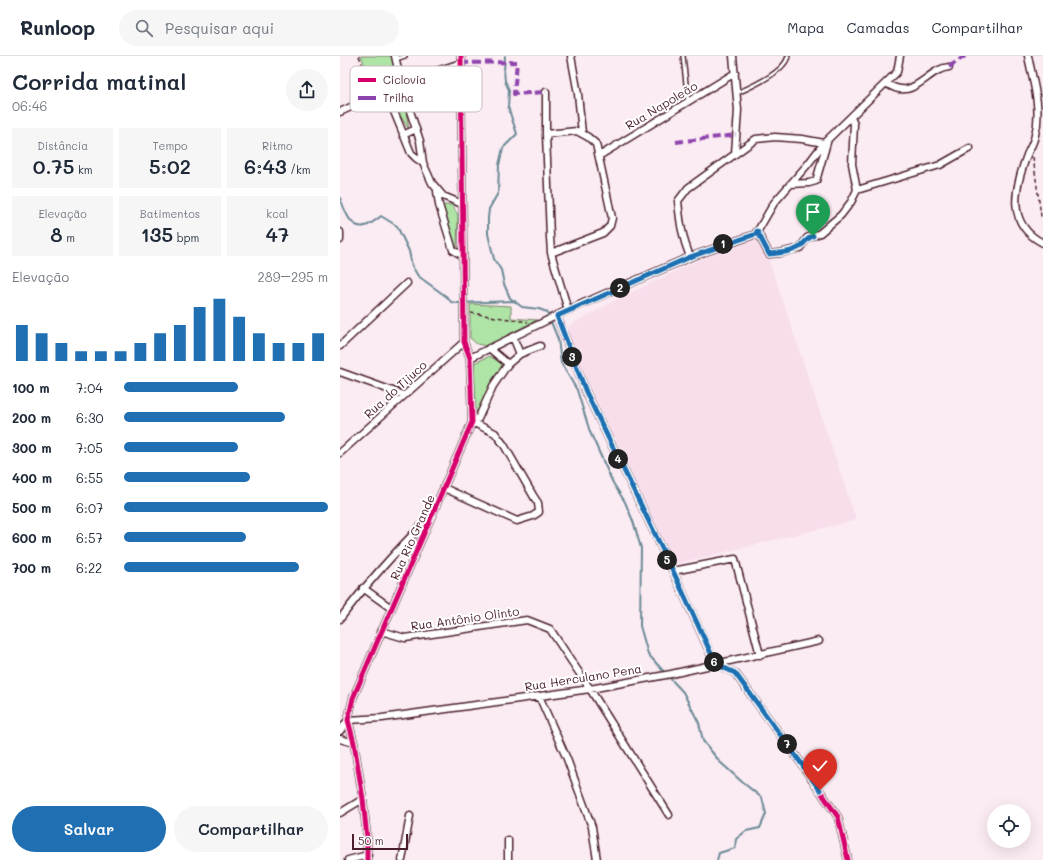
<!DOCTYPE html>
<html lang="pt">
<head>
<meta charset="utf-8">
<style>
	:root { --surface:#fff; --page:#f6f6f7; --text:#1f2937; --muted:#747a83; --line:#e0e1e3; --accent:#1f6fb2 }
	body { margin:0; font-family:Mali,sans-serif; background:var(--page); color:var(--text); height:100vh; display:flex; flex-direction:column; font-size:15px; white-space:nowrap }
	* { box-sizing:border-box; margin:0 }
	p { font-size:13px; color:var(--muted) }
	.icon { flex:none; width:22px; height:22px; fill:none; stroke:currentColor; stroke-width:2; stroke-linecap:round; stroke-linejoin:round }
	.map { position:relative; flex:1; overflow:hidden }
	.panel { display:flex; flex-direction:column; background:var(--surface); width:340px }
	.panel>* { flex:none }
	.fabs { position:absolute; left:647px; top:748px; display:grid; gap:8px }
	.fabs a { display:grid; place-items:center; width:44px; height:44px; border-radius:50%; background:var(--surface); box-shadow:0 4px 16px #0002; font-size:20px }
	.scale { position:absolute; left:12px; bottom:10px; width:56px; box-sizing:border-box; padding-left:4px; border:2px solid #4a1f2b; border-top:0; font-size:11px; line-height:14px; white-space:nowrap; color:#4a1f2b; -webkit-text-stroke:3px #fff; paint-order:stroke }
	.pin { position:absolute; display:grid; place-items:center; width:34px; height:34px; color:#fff; margin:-41px -17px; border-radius:50% 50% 50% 0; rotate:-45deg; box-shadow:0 0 4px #0007 }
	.pin .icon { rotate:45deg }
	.km { position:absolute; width:20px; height:20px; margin:-10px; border-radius:50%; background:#222; color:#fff; font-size:11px; line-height:20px; text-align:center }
	.round { display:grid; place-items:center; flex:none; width:42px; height:42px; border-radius:21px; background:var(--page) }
	.overview { display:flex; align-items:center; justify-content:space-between; height:68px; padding:0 12px }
	h1 { font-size:22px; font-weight:600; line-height:30px }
	.stats { display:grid; grid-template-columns:repeat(3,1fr); gap:6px; height:68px; padding:4px 12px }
	.stats div { display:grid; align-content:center; border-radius:0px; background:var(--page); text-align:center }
	.stats b { font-size:20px; font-weight:600 }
	.stats small { font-size:11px; font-weight:400 }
	.stats p { font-size:11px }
	.chart { height:112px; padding:8px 12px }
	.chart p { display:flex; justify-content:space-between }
	.chart svg { width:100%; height:72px; margin-top:4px; stroke:var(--accent); stroke-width:6 }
	.button { display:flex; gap:8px; margin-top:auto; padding:8px 12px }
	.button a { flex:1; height:46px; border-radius:24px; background:var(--accent); color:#fff; font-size:16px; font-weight:600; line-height:46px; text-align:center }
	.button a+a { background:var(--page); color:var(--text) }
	ul { padding:0 12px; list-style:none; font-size:13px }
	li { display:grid; grid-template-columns:64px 48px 1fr; align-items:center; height:30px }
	li i { height:10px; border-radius:5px; background:var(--accent) }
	header { display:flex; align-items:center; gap:24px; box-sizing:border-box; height:56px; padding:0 20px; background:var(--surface); border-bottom:1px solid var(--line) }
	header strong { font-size:19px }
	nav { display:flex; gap:22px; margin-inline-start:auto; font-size:14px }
	.search { width:280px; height:36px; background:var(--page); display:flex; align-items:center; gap:10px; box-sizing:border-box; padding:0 14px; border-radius:22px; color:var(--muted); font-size:15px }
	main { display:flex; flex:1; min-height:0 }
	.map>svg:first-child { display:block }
	.built { fill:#f8ddeb }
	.green { fill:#aee4a6; stroke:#7c8268 }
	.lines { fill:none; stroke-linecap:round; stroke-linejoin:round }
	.stream { stroke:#6b8a95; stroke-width:2 }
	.service-casing { stroke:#4a1f2b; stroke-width:6 }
	.minor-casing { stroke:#4a1f2b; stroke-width:9 }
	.path { stroke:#4a1f2b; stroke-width:1.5; stroke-dasharray:4 3; stroke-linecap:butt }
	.service { stroke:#fff; stroke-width:3 }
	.minor { stroke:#fff; stroke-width:6 }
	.quiet { stroke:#8e44ad; stroke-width:4; stroke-dasharray:8 4; stroke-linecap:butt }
	.cycleway-casing { stroke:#fff; stroke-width:8 }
	.cycleway { stroke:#d6006c; stroke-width:5 }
	.route-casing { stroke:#fff; stroke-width:8 }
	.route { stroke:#1f6fb2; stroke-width:5 }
	.labels { text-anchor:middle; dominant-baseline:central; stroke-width:4; stroke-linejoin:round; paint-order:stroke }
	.street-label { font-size:12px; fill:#4a1f2b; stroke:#fff }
	.key { fill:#fff; stroke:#c9bcbf; stroke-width:1 }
	.key-label { font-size:11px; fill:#4a1f2b }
</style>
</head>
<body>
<header>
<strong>Runloop</strong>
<div class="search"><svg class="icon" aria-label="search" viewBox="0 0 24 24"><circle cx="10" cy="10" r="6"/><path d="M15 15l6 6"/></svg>Pesquisar aqui</div>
<nav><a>Mapa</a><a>Camadas</a><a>Compartilhar</a></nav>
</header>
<main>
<section class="panel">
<div class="overview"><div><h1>Corrida matinal</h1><p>06:46</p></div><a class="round"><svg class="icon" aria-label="share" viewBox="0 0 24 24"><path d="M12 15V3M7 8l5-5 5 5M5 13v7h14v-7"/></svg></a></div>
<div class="stats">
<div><p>Distância</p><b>0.75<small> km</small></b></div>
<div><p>Tempo</p><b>5:02</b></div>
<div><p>Ritmo</p><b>6:43<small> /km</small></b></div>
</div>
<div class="stats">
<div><p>Elevação</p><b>8<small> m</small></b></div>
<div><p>Batimentos</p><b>135<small> bpm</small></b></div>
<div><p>kcal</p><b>47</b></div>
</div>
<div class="chart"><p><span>Elevação</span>289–295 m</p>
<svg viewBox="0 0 160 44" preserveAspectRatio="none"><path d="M5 44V22M15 44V27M25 44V33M35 44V38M45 44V38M55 44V38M65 44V33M75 44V27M85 44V22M95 44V11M105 44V6M115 44V17M125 44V27M135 44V33M145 44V33M155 44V27"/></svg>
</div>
<ul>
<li><b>100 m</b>7:04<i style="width:56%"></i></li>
<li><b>200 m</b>6:30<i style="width:79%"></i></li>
<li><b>300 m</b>7:05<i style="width:56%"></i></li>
<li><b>400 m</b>6:55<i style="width:62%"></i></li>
<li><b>500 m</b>6:07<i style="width:100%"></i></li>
<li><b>600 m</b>6:57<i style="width:60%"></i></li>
<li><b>700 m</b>6:22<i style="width:86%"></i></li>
</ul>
<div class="button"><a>Salvar</a><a>Compartilhar</a></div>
</section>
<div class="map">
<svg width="703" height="804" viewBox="0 0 703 804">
	<rect width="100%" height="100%" fill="#fbebf3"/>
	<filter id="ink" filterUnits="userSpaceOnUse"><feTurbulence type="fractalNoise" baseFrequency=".025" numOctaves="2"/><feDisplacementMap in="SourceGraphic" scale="8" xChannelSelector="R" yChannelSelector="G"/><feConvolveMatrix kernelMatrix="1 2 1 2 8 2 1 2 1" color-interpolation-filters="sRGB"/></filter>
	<g filter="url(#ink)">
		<path class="built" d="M416,182L428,201L516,464L335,508L232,293L227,271L278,243L359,204Z"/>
		<path class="green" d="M21,0H51C57,16 51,10 45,20C40,26 40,28 32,27Z
			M63,38L69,74L51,44Z
			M105,149H112L118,159L117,194L101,150Z
			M130,248L171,250V262L197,264L146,290L137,288L130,282Z
			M150,300L163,309L155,322L138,359L135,357L134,307Z"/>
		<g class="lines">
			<path class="stream" d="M165,0L164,14L165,25L169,34L168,51L177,78L163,92L159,109L158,137L149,153L148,162V178L154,203L161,214L164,228L170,242L182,251L199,253L207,256L218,283L221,307L237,334L250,376L273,427L285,446L293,465L301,492L300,570L308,598L325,617
				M0,142C4,152 10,174 25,170C30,169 37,163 41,160L57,170L69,195L72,210L78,220L107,241L111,246L117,247L175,245
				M328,620L343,636L359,667L363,685L380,706L401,725L422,742L426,758L420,772L406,775L396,783L395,792L379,797L377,804"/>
			<defs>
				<path id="service" d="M343,0L348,46
					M56,3L65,0
					M397,37C411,31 445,16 448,0"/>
				<path id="minor" d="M55,0L62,31L80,85L83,107L92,127L103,140L122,148
					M231,0L238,38L242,77
					M393,0L398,54L395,98
					M688,0C693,25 702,53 695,79C694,86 690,92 687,99C675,131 665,168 703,187
					M546,27C574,47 586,13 609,11
					M44,31L71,97L76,102L83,107
					M206,36V78L210,181L211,197L228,254
					M39,38C49,25 53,23 69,24L121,7
					M0,56L39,38L56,35L65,28
					M206,78L237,75L248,81L256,88L272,162L270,170L263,177L211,197
					M63,79L76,73
					M259,100L395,17
					M450,128L469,127L476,125L488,83
					M517,134L600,109L630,92
					M97,135L99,149L113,194L123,200
					M417,175L429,198L440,197L460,192L467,182L480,177L501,159L511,146L517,134L512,108L514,68L511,62
					M0,176V184
					M350,201C342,181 340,166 338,145L348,132L416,83L435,81L462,83L484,87
					M217,260L246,336L333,515L375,608L395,617L461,707L498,761L508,804
					M173,281L180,298
					M0,290L67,227
					M149,292L168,308
					M130,302L228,254L350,201L416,178L434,147L468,108L484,87L557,16L560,0
					M0,316L64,339
					M132,366L138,363L153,330L168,308L180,298L200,290
					M0,397L124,286
					M104,432L177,465L193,460L199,456L198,447L194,441L164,389L155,377L132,366
					M333,515L395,503L420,599
					M23,532L51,552
					M0,563C27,527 57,494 89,462
					M41,575L65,582L187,564L210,573L250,633L329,759
					M199,640L227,703L252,771L257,804
					M8,664L42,662L250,633L331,618L479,585
					M0,675L8,664
					M0,683L14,687
					M0,757L23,743
					M168,784V804
					M8,804L28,799
					M27,804V782L23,743L14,687L8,664L13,642L132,366L130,302L124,286L121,0
					M62,804L70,760"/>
			</defs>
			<use href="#service" class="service-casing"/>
			<use href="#minor" class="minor-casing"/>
			<path class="path" d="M19,0L30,29L37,30
				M693,101L701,160H703
				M131,257L188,266"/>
			<use href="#service" class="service"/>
			<use href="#minor" class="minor"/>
			<path class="quiet" d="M121,7L177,6L174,38L206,36
				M609,11L625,0
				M336,86L396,79"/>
			<defs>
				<path id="cycleway" d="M217,260L246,336L333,515L375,608L395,617L461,707L498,761L508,804
					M27,804V782L23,743L14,687L8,664L13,642L132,366L130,302L124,286L121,0"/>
			</defs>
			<use href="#cycleway" class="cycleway-casing"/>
			<use href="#cycleway" class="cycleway"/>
		</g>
	</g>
	<g class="lines" filter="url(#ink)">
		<defs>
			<path id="route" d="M473,180C465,183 463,190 458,192C450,197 439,197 429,198L417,175L416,178L350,201L217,260L246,336L333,515L376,608L395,617L461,707L480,734"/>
		</defs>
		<use href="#route" class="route-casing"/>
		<use href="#route" class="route"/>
	</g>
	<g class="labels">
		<g class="street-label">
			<text transform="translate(321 49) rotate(-31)">Rua Napoleão</text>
			<text transform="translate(55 333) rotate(-42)">Rua do Tijuco</text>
			<text transform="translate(72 481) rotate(-66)">Rua Rio Grande</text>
			<text transform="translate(125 562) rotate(-8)">Rua Antônio Olinto</text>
			<text transform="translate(243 621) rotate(-9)">Rua Herculano Pena</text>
		</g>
	</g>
	<rect x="10" y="10" width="132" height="46" rx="6" class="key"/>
	<rect x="18" y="22" width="18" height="4" fill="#d6006c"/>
	<rect x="18" y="40" width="18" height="4" fill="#8e44ad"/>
	<g class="key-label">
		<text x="43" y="28">Ciclovia</text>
		<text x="43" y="46">Trilha</text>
	</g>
</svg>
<div class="fabs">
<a><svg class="icon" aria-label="locate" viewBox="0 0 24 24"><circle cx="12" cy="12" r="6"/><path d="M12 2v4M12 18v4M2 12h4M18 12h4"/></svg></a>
</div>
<div class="scale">50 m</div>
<div class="pin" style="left:473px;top:180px;background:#1e9e55"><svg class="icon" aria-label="arrive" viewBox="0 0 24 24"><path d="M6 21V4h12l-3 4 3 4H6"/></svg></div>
<div class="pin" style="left:480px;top:734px;background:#d93025"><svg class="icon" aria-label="check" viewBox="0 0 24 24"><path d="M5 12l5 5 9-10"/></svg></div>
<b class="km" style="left:383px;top:188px">1</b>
<b class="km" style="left:280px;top:232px">2</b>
<b class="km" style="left:232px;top:301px">3</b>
<b class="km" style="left:278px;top:403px">4</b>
<b class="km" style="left:327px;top:504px">5</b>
<b class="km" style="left:374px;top:606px">6</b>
<b class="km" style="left:447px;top:688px">7</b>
</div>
</main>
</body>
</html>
